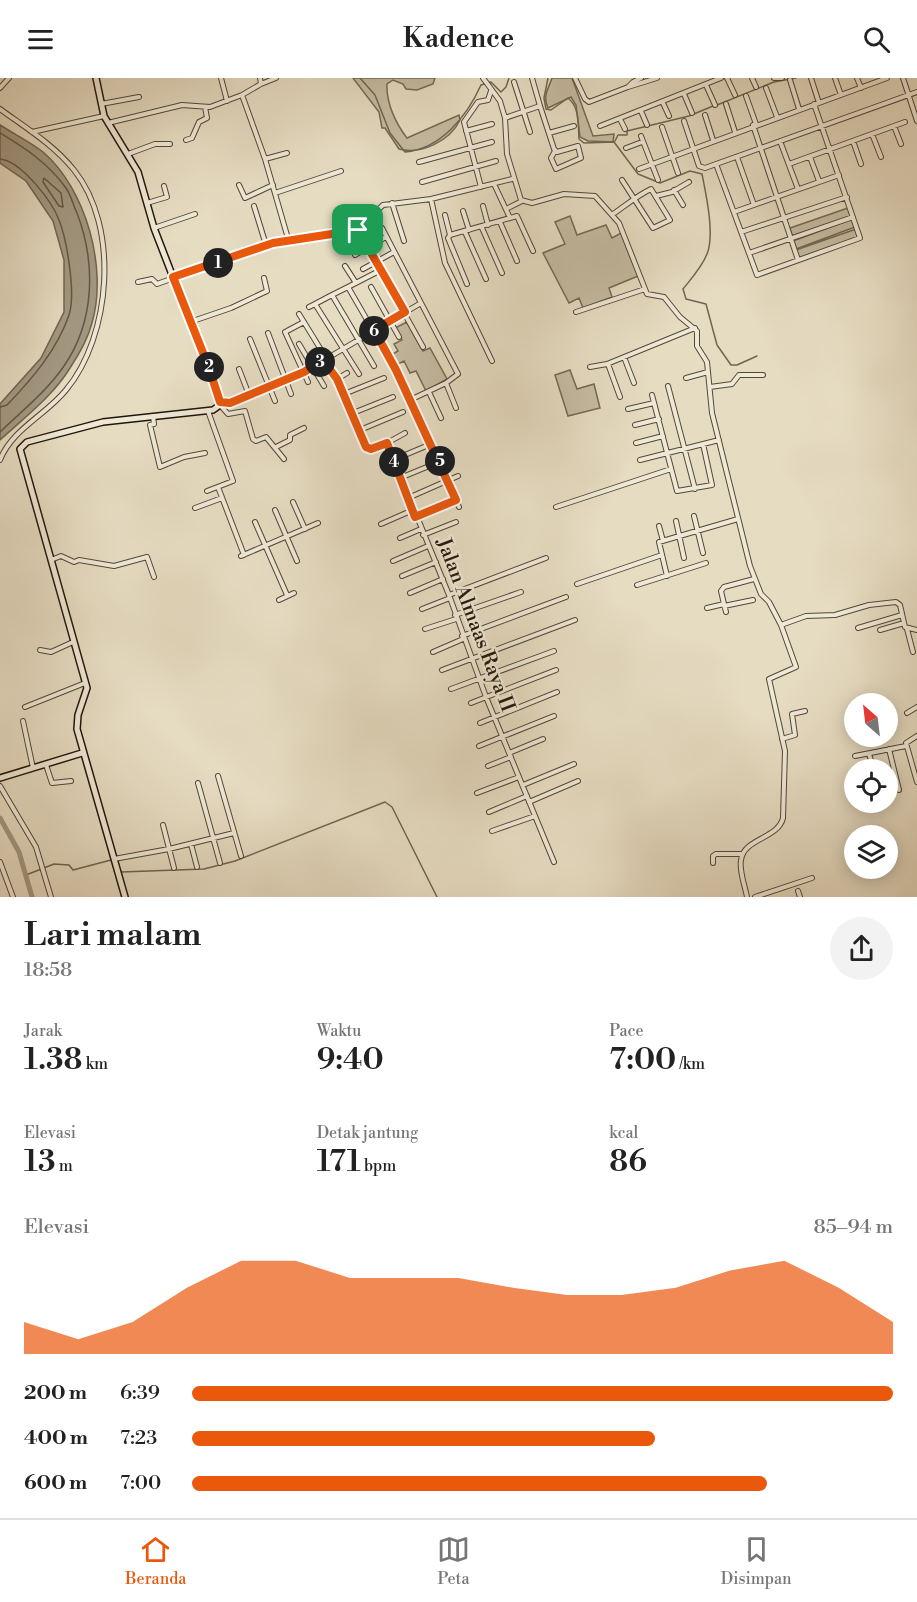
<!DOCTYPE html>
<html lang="id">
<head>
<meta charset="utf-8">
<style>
	:root { --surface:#fff; --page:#f2f2f2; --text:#222; --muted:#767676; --line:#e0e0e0; --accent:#ea580c }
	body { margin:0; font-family:"Libre Bodoni",serif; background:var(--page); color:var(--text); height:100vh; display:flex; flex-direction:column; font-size:22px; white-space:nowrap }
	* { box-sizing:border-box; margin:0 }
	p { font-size:20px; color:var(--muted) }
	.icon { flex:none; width:33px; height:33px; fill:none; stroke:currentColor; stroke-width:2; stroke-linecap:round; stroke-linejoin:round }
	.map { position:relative; height:819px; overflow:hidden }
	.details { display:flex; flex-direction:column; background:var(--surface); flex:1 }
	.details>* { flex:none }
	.needle { width:39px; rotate:332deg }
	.tools { position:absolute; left:844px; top:615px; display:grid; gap:12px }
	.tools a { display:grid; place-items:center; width:54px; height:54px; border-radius:50%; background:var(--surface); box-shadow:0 3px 15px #0003; font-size:30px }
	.pin { position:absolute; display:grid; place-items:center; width:51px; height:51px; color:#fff; margin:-26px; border-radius:12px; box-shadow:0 3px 9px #0006 }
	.km { position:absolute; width:30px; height:30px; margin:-15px; border-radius:50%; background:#222; color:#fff; font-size:16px; line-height:30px; text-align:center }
	.round { display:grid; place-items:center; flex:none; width:63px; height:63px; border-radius:32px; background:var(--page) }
	.overview { display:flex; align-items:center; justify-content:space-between; height:102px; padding:0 24px }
	h1 { font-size:33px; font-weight:600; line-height:45px }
	.figures { display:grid; grid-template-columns:repeat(3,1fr); gap:9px; height:102px; padding:6px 24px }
	.figures div { display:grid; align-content:center }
	.figures b { font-size:30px; font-weight:600 }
	.figures small { font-size:16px; font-weight:400 }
	.figures p { font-size:16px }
	.chart { height:168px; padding:12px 24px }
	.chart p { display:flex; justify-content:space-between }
	.chart svg { width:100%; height:108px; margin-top:6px; fill:var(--accent); opacity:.7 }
	ul { padding:0 24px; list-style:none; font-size:20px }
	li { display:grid; grid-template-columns:96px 72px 1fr; align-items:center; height:45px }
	li i { height:15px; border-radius:8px; background:var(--accent) }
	header { display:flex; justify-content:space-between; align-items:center; height:78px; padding:0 24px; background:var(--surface); font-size:27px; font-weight:600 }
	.menu { display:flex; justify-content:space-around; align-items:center; height:84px; border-top:2px solid var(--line); background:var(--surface); font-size:16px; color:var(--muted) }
	.menu a { display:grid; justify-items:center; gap:3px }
	.menu .current { color:var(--accent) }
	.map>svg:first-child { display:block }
	.green { fill:#c5bba2; stroke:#736955; stroke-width:1.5 }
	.water { fill:#a39983; stroke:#6f6552; stroke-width:1.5 }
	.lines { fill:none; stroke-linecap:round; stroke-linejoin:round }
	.shore { stroke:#625846; stroke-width:1.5 }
	.stream { stroke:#6f6552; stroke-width:1.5 }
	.canal { stroke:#a39983; stroke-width:5 }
	.street-casing { stroke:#524836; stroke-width:6 }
	.secondary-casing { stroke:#211708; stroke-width:8 }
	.street { stroke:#efe8d7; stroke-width:4 }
	.secondary { stroke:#efe8d7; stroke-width:5 }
	.route-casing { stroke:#fff; stroke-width:12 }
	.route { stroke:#ea580c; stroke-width:8 }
	.labels { text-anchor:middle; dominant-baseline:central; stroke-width:5; stroke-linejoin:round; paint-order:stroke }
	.street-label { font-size:20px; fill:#211708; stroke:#efe8d7 }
</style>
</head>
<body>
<header><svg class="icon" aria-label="menu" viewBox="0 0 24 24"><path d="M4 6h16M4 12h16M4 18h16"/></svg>Kadence<svg class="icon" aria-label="search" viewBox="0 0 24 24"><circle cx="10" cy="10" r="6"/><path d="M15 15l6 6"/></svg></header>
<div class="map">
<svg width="917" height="819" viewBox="0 0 917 819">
	<rect width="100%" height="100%" fill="#e6dcc2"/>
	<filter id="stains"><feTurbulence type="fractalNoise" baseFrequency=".00333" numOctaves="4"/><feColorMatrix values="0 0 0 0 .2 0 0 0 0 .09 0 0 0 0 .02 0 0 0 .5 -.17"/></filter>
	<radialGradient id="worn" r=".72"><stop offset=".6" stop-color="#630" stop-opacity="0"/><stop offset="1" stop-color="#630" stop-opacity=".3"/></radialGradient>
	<path class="green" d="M353,0H435L433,6L417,12L406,11L403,6L393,2L387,6C386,25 396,46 407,60L459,37L460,42C450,63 421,77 399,71L385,50H382L379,34Z
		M552,0H572L593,58L614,56L613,64L588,63L580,59L576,27L571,19L548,30C542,18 549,10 552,0Z
		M848,130L851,138L792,158L790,150Z
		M570,138L577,157L606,147L612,160L621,155L638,198L609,210L612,219L583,230L579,220L569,225L543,175L565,166L555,144Z
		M852,141L855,149L796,171L793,163Z
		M856,151L858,159L799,180L796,172Z
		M407,244L423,273L430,270L447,301L426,313L416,293L410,295L404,283L396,287L391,277L398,273L394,266L402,262L395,250Z
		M570,292L577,311L594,306L600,330L568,338L555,297Z"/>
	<path class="water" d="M0,47C14,56 30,64 43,74C86,111 108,190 92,245C88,260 78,278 70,290C53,318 24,340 0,362V326L41,280L64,234V182L53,143L26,103L0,85Z"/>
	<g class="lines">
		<path class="shore" d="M0,55C25,70 48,85 66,110C71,117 73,127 77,135C96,185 95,243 64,288C47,313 22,333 0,354
			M0,81C21,83 52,123 59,142C67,162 76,216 69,237C57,272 32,301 7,327L0,329
			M44,100L61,115L63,129L59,128L43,104Z"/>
		<path class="stream" d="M360,0L375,17L390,55L405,74C441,71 467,38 481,7L491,4L501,14L506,9L509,0
			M548,0L544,20L546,31L551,32L568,20C580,29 578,47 579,61L584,65L614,64L638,96L660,105L690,93L702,96C706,116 715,157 707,176C702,189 691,201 683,211L686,221L706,226L717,267L731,287H737L757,278
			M717,27L774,4L796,0
			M615,63L618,57H627V53L689,38L713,28
			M121,794L204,791L235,783L385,724L392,729L437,819
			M26,797L54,786L69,787L73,792L111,782L115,792"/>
		<path class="canal" d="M0,740L19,774L32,819"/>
		<defs>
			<path id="street" d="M221,0L227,23
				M260,0L261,6L276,0
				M483,0L500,23L505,40L507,76L521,122L532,125L564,116L595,118L619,145L647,216L664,219L680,239L697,253V268L707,284L712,335L750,488L761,516L769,524L781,547L796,589L769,601L785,673L783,740C778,761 744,760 741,782C739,793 745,808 747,819
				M575,0L585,21L589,24L628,9
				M641,0L633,4L628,9L657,0
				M727,0L735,17
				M752,0L756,9
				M774,0H782
				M811,0L819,25
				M835,0L841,17
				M857,0L861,10
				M903,0L917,43
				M790,2L799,31
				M514,4L530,54
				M706,7L715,27
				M0,10L9,0
				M766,10L777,39
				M684,16L692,35
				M242,17L265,81L289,164
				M746,18L756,46
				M663,25L669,38
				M101,26L139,19
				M726,26L735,54
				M540,28L554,71L557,74L578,68L581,80L556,91L551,80L555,73
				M0,31C26,50 54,67 74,92C120,149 111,258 66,312C46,337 12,351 0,382
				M641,33L647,47
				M705,37L713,62
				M505,40L540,28L532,0
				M620,41L625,51
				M684,43L699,88L705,90L917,14
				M108,45L182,27L210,29L242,17L261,6
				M753,47L798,182
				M600,48L721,0
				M894,48L901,66
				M662,49L678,95
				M466,53L492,46
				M32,54L104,38
				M549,55L574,48
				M872,56L881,79
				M641,58L658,102
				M186,62L192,60L199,44L207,40L205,29
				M780,63L798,111
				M853,63L861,86
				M626,70L642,64
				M128,76L155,66H170
				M737,79L754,127
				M810,79L819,103
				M265,81L287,75
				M419,84L492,64
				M716,86L757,197L860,160L814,26
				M789,86L905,44
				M639,91L887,0
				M422,104L496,83
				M494,106L510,140
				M239,107L245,120L273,107
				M481,109L464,44L478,24L488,22L491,13
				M674,112L683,127
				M275,115L341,93
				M656,118L672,114L689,104
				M431,121L445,185L492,283
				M147,125L167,119L164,108
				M392,125L404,163
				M254,128L266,167
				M483,128L488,147
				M506,131L522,123
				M463,133L469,152
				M734,134L839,97
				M613,136C625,128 638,117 651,111L670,142L653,150L622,102
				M445,137L450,157L448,160L467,206
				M500,144L517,183
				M154,150L195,136
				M382,150L458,296L446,305L410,322
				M482,150L502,195
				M358,152L423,269
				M465,154L486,201
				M741,154L847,119
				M450,157L517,138L533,173
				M749,175L853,139
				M355,177L386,159
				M345,188L356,205
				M363,191L394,174
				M138,204L152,201L157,206L266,167L356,153L383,127L431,121L512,101
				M348,209L381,192
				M371,209L399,259
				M332,217L348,209L396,292L459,429
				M315,226L332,217L374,288
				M309,229L315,226L359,296
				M576,234L645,211
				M299,236L326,280
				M190,244L231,230L267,213L264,200
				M287,253L304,244
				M285,254L308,304
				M268,255L291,316
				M250,261L275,323
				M299,266L324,308
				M624,279L634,305
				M323,282L337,301L366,369L371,371L387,365L449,517L486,619L554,784
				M608,286L620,319
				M590,289L607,286L695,250
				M239,291L249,317
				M686,300L708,294
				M337,301L347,295
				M446,305L456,330
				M668,308L695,411
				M710,309L732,306L739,297H763
				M429,314L441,340
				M344,316L384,300
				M652,317L677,413L712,407L703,366
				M220,324L230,325L304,294L421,225
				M220,327L228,336L245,333L253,361L256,363L266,359L284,381
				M628,331L654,325
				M353,335L393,319
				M153,338L154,346L150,347L160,389L184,379L205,375
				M635,347L659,341
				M360,352L403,334
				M387,365L405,355
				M636,365L663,358
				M276,369L290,362V357L304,350
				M393,382L431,366
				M640,382L719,362
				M400,400L451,379
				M218,409L244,477
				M207,413L233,403L208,333
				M408,420L458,398
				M293,424L305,451
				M556,429L671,391
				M195,430L222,420
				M275,432L297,483
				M694,438L703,475
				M415,439L456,422
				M676,443L684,480
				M255,444L287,517
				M381,446L413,432
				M659,448L663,463
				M423,457L456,444
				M400,460L421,451
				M241,478L318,445
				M51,482L61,478L74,484L79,482L114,488L147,479L154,499
				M393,483L428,468
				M402,498L436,484
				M667,498L659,464L738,441
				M577,506L662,477
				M637,507L706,485
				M410,515L443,501
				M449,517L546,480
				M279,522L294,515
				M724,526L726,534
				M724,528L753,522
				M707,530L724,526L721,513L724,509L754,501
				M422,531L450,520
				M455,537L521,514
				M781,547L806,538L835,537L869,527L896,524L900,527L905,549L917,552
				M858,550L902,537
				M425,551L456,541
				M907,551L913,574
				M880,552L904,545
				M462,558L566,519
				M40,572L51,574L73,564
				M433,574L463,561
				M442,592L575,542
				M451,611L554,573
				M471,625L556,592
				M25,629L85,605
				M907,635L917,629
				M23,643L33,690
				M480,645L557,614
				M917,658L906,665L917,704
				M782,661L795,657L792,636L805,633
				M479,668L554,638
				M889,671L899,712
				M509,675L543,661
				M869,676L874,692
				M855,678L906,668
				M46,687L52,705L71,703
				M488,688L511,679
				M218,698L241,778
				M852,698L855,697
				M198,705L220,785
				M523,707L574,686
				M0,708L36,769L51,819
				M477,715L519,699
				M854,716L855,715
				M529,724L578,703
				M489,734L527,718
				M163,747L174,790
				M492,753L535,738
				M191,766L197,789
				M114,781L169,771L234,755
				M0,784L13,819
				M713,785V778L716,776H742
				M798,813L800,819
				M755,819L812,800"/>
			<path id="secondary" d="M96,0L104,38L138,94L154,150L220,321V327L213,332L103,344L27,364L20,371L87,610L78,637L77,651L125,819
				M0,700L82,675"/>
		</defs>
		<use href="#street" class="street-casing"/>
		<use href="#secondary" class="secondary-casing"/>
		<use href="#street" class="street"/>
		<use href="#secondary" class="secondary"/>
	</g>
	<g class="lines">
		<defs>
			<path id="route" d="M358,152L405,234L374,252L396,292L456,422L415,439L387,365L371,371L366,369L337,301L323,282L304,294L230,325L220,324L209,290L173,199L273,165Z"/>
		</defs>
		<use href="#route" class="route-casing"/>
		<use href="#route" class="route"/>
	</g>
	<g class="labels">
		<g class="street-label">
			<text transform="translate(475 547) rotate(69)">Jalan Almaas Raya II</text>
		</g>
	</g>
	<rect width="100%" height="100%" filter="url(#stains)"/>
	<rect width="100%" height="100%" fill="url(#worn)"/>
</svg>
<div class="tools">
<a><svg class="needle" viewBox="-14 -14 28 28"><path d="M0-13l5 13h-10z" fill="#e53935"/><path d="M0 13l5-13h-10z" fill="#767676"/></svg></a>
<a><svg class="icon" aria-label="locate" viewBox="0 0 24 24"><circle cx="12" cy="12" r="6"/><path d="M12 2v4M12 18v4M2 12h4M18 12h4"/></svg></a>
<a><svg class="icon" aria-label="layers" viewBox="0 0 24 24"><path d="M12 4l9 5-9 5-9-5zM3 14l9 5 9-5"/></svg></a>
</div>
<div class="pin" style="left:358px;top:152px;background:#1e9e55"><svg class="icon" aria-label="arrive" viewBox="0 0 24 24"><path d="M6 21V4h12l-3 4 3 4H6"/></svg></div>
<b class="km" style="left:218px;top:185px">1</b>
<b class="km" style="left:209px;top:289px">2</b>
<b class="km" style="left:320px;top:284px">3</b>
<b class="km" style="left:394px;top:384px">4</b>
<b class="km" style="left:440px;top:383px">5</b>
<b class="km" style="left:374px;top:253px">6</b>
</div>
<section class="details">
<div class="overview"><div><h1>Lari malam</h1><p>18:58</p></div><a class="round"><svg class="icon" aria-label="share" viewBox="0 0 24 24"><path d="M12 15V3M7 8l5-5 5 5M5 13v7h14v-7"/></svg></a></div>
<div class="figures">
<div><p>Jarak</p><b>1.38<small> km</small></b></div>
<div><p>Waktu</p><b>9:40</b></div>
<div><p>Pace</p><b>7:00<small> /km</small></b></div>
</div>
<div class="figures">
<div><p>Elevasi</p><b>13<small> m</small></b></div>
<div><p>Detak jantung</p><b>171<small> bpm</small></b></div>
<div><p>kcal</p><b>86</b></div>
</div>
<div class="chart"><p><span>Elevasi</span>85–94 m</p>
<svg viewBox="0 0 160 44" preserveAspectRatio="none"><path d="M0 44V31L10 38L20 31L30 17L40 6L50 6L60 13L70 13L80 13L90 17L100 20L110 20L120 17L130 10L140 6L150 17L160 31V44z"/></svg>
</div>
<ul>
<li><b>200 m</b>6:39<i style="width:100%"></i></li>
<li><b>400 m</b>7:23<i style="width:66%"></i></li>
<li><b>600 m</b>7:00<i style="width:82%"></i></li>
</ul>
</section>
<nav class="menu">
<a class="current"><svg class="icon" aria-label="home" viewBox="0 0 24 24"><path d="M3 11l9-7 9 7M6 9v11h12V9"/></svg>Beranda</a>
<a><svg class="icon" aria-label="map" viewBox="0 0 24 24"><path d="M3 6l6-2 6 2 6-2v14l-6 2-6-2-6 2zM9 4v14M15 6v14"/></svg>Peta</a>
<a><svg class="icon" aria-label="saved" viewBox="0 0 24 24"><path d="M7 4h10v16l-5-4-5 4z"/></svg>Disimpan</a>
</nav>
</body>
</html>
